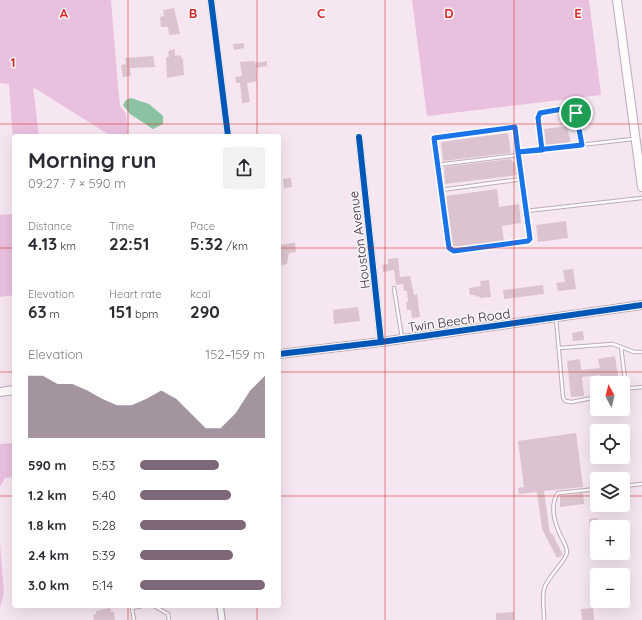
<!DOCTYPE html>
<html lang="en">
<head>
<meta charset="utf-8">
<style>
	:root { --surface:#fff; --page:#f2f2f3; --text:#2b2b33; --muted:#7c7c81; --accent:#7e6778 }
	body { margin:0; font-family:Quicksand,sans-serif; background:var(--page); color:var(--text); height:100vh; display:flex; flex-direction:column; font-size:15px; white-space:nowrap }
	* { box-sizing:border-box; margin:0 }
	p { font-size:13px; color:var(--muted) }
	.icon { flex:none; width:22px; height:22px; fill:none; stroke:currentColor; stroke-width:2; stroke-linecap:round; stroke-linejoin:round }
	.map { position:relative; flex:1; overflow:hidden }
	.panel { position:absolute; left:12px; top:134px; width:269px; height:474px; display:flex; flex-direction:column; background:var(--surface); border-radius:4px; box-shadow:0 4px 16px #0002 }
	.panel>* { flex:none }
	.needle { width:26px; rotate:353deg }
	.tools { position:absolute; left:590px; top:376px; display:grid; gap:8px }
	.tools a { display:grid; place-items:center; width:40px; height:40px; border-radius:4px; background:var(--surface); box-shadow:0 4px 16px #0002; font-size:20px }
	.pin { position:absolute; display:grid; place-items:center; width:34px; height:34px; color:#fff; margin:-17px; border:2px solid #fff; border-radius:50%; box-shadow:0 1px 4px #0007 }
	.round { display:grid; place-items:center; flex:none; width:42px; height:42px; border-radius:4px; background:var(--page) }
	.headline { display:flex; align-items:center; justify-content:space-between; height:68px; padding:0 16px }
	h1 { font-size:22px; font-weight:700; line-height:30px }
	.stats { display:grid; grid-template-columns:repeat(3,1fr); gap:6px; height:68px; padding:4px 16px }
	.stats div { display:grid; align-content:center }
	.stats b { font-size:17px; font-weight:700 }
	.stats small { font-size:11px; font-weight:400 }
	.stats p { font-size:11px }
	.chart { height:112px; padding:8px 16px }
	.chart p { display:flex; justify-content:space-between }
	.chart svg { width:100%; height:72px; margin-top:4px; fill:var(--accent); opacity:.7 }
	ul { padding:0 16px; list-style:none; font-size:13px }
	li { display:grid; grid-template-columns:64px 48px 1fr; align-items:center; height:30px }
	li i { height:10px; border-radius:5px; background:var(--accent) }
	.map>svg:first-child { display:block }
	.green { fill:#eac0df }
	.water { fill:#8ac3a1 }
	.building { fill:#dbc4cf }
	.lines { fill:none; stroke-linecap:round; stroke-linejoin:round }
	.lane-casing { stroke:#beabb9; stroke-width:4.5 }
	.street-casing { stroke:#beabb9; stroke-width:8 }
	.secondary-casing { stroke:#beabb9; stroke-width:10 }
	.primary-casing { stroke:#beabb9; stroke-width:10 }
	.lane { stroke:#fefbfd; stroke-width:2.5 }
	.street { stroke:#fefbfd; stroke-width:5.5 }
	.secondary { stroke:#fefbfd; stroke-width:8 }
	.primary { stroke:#fefbfd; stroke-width:8 }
	.cycleway-casing { stroke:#f6f6f6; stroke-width:8 }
	.cycleway { stroke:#0057b8; stroke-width:6 }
	.route-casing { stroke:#fff; stroke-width:8 }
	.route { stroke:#1a73e8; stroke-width:5 }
	.grid { fill:none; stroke:#d62828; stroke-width:1; stroke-opacity:0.55 }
	.labels { text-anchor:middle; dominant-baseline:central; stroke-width:3; stroke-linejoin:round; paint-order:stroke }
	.street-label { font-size:13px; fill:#3d2337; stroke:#f6f6f6 }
	.grid-label { font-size:13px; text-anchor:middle; font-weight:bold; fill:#d62828; stroke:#f6f6f6; stroke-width:3; stroke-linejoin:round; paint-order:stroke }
</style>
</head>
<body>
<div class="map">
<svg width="642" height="620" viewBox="0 0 642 620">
	<rect width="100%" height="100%" fill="#f6e6f1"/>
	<path class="green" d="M0,0H111L118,87L120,106L126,114L128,136H111L33,87L39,136H14V156L9,84L0,83Z
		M412,0H589L601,95L427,116Z
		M14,214V295L0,297V215Z
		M14,443V477L5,478L0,487V444Z
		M0,544L4,593L0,608Z"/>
	<path class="water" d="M131,98L149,104L163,116V124L153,129L130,114L123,105L126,100Z"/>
	<path class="building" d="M174,8L180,34L169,35L168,27H161L160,17L164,16L163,10Z
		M244,43V48L234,50L233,44Z
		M175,49V56L180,55L183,60L184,75L167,78L166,57H169L168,51Z
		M153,56L155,67L130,68L131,76L123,77L121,65L126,64L125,58Z
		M255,61V63L267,61V66L256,68L257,81L247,83L250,102L242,103L240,83H236L235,77L242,76L240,62Z
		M567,126L571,143L546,146L544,129Z
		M508,133L511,153L443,161L441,142Z
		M511,159L512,162H515L517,175L445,184L444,167Z
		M291,178L292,187L284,188L283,179Z
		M497,189L499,207L519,204L521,223L502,226L504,242L453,247L446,196Z
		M566,221L568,238L538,242L536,225Z
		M295,243L296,252L289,253L287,264L279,266V245Z
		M398,258L400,277L410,276L414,295L417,294L420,317L412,318L411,310H407L406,302H408L407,291H404L403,284L396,285L394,270L383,272L382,265L388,264V259Z
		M573,269L576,289L558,291L556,283L565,282L563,270Z
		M489,280L491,297L480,298L479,296L475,297V295H470L469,288L481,286L480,281Z
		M543,285L544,294L504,299L503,290Z
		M358,307L360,321L334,324L333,310Z
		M583,331L584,340L573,341L572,333Z
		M615,356L619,383H602L600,375L582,377L584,396L571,397L567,361L580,359L581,370L600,368L598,359Z
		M576,433L583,487L544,491L550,534L552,533L563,555L557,558L542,529L537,492L519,494L518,488L524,487L518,441Z
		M583,493L584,504L560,507V496Z
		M598,518L597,548L592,549L589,519Z
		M109,608L111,609V612H114L115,620H94L93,615L96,614V611Z
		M593,608L594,620H582L581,609Z
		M514,612V620H496V613Z"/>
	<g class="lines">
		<defs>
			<path id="lane" d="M633,139L518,152L526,211L642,198
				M542,150L538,117L540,113L568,108L573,109L576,113L582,145
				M518,152L515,127L434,138L449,248L454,251L528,241L530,239L526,211
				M437,165L518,155
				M441,190L522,179
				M394,288L402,338
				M556,318L563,397L565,401L572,402L597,397
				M621,347L626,388
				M559,348L613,344L634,352H642
				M623,389L642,387
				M623,486L642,484
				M154,606L168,614L169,620
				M134,620L132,608L142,606
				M544,620C544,610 542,598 544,589C547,577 567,560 567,552C567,545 561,538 559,532C554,520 550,504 558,493L597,489"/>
			<path id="street" d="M211,0L228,136
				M359,137L381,342
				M220,606L222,620"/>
			<path id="secondary" d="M279,354L381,342L642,305
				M0,392L14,390"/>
			<path id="primary" d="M617,0L642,187"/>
		</defs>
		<use href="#lane" class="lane-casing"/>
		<use href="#street" class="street-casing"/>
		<use href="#secondary" class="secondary-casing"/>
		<use href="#primary" class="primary-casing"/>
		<use href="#lane" class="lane"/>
		<use href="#street" class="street"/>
		<use href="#secondary" class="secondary"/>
		<use href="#primary" class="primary"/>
		<defs>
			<path id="cycleway" d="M211,0L228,136
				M359,137L381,342
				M279,354L381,342L642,305"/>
		</defs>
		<use href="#cycleway" class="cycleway-casing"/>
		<use href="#cycleway" class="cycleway"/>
	</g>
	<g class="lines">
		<defs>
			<path id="route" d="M576,113L582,145L518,152L515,127L434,138L449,248L454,251L528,241L530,239L518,152L542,150L538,118L540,113L568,108L573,109L576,113"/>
		</defs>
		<use href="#route" class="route-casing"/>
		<use href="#route" class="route"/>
	</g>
	<path class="grid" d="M128,0V136M257,0V136M385,0V620M514,0V620M0,124H642M0,248H14M279,248H642M0,372H14M279,372H642M0,496H14M279,496H597M623,496H642M128,606V620M257,606V620"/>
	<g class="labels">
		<g class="street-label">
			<text transform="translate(359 240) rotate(-97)">Houston Avenue</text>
			<text transform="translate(459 320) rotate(-8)">Twin Beech Road</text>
		</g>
	</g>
	<g class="grid-label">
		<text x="64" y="18">A</text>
		<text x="193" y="18">B</text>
		<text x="321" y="18">C</text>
		<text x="449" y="18">D</text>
		<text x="578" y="18">E</text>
		<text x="13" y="67">1</text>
	</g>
</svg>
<div class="tools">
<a><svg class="needle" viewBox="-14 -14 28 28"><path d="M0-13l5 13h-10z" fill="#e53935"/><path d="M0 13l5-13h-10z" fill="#7c7c81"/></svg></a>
<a><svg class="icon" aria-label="locate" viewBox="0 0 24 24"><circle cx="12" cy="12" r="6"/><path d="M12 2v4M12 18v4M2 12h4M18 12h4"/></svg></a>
<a><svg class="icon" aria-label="layers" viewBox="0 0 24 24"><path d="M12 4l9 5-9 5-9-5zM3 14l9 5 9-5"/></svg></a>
<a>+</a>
<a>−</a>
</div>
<div class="pin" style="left:576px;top:113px;background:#1e9e55"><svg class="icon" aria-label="arrive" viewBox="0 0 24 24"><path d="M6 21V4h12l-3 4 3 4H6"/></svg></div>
<section class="panel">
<div class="headline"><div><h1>Morning run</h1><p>09:27 · 7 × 590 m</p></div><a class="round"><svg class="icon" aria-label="share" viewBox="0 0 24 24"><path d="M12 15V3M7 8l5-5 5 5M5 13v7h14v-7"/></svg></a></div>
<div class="stats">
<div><p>Distance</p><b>4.13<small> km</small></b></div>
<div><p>Time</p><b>22:51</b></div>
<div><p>Pace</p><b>5:32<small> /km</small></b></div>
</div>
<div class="stats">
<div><p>Elevation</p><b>63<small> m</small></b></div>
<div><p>Heart rate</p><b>151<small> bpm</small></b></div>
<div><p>kcal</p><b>290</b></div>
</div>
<div class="chart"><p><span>Elevation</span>152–159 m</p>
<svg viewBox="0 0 160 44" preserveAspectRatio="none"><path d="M0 44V6L10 6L20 11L30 11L40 15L50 20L60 24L70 24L80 20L90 15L100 20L110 29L120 38L130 38L140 29L150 15L160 6V44z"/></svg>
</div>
<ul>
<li><b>590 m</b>5:53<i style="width:63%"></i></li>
<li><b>1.2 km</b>5:40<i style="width:73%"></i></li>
<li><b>1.8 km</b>5:28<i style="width:85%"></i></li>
<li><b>2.4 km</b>5:39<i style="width:74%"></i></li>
<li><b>3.0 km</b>5:14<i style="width:100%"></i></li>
</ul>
</section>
</div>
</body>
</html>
